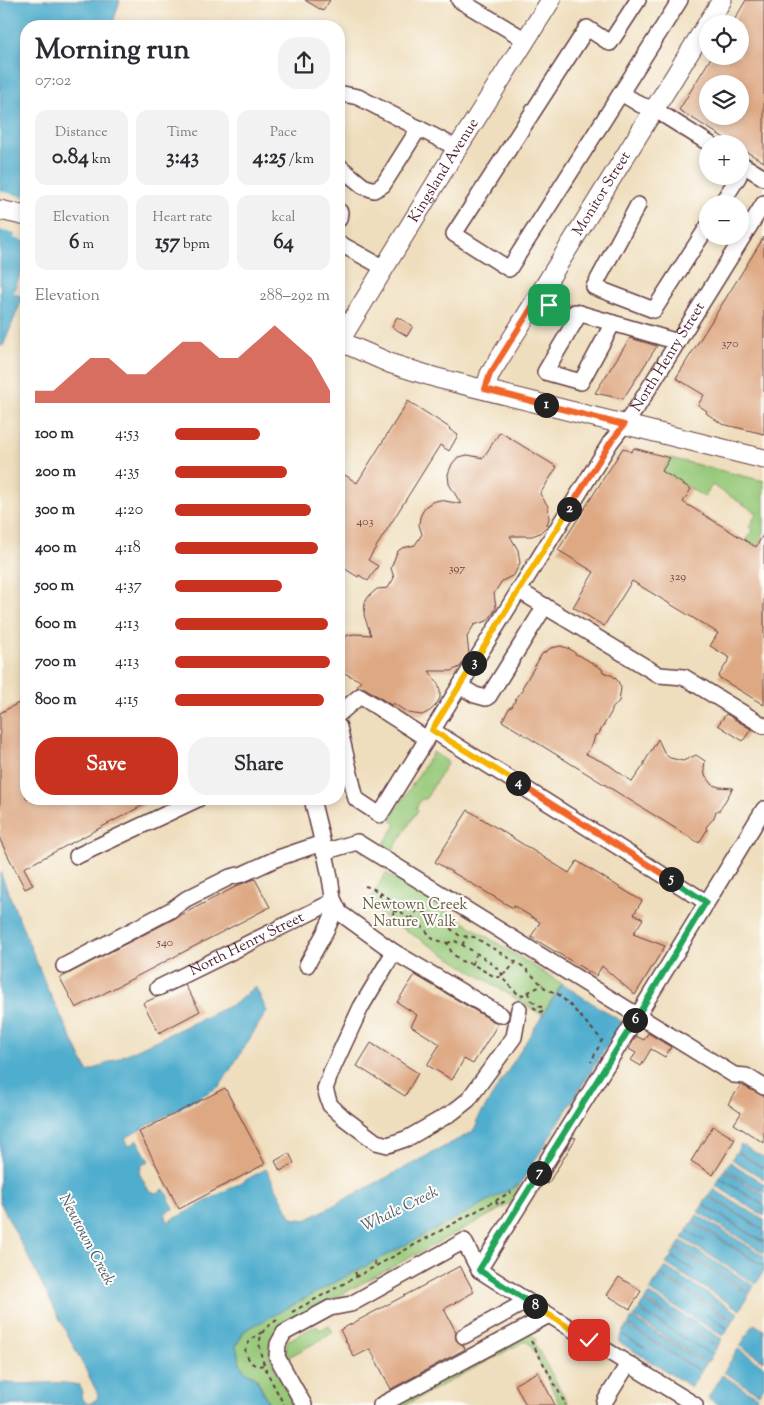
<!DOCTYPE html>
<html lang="en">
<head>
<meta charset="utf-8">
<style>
	:root { --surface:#fff; --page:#f2f2f3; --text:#2b2b33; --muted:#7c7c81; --accent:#c8321e }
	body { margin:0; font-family:"Sorts Mill Goudy",serif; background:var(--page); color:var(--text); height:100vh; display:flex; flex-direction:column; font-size:19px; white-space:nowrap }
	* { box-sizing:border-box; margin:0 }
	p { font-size:16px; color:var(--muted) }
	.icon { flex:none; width:28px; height:28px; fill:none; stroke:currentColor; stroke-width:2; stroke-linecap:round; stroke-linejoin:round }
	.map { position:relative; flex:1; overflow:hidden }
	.panel { position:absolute; left:20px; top:20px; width:325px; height:785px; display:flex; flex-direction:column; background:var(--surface); border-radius:20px; box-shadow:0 2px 8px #0003 }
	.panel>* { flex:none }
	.controls { position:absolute; left:699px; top:15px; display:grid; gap:10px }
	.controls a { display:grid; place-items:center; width:50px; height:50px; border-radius:50%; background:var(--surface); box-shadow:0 2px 8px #0003; font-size:25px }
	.pin { position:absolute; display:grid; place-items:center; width:42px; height:42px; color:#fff; margin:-21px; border-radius:10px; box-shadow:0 2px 8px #0006 }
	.km { position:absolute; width:25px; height:25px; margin:-12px; border-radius:50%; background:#222; color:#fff; font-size:14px; line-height:25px; text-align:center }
	.round { display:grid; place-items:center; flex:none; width:52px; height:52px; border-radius:20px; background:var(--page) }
	.head { display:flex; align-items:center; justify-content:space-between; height:85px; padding:0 15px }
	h1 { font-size:28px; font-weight:700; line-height:38px }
	.figures { display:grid; grid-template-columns:repeat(3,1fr); gap:8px; height:85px; padding:5px 15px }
	.figures div { display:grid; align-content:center; border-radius:12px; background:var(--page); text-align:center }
	.figures b { font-size:21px; font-weight:700 }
	.figures small { font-size:14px; font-weight:400 }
	.figures p { font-size:14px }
	.chart { height:140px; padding:10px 15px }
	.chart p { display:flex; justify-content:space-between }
	.chart svg { width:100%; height:90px; margin-top:5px; fill:var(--accent); opacity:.7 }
	.cta { display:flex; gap:10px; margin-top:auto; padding:10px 15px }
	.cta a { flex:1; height:58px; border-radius:20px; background:var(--accent); color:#fff; font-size:20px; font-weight:700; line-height:58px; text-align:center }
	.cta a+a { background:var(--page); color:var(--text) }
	ul { padding:0 15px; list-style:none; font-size:16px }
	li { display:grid; grid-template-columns:80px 60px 1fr; align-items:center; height:38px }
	li i { height:12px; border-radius:6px; background:var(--accent) }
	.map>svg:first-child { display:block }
	.green { fill:#97c979; stroke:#707452 }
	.water { fill:#50adce; stroke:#4d667c }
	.pier { fill:#efdebd }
	.building { fill:#dea883; fill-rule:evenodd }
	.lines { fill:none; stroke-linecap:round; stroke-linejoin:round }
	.minor-tunnel { stroke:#ceb8a0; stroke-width:15; stroke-dasharray:15 8; stroke-linecap:butt }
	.minor-casing { stroke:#633c41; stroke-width:18 }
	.major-casing { stroke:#633c41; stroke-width:21 }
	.path { stroke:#633c41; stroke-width:2; stroke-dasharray:4 4; stroke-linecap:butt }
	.minor { stroke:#fff; stroke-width:15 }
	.major { stroke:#fff; stroke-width:19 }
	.split-1-casing { stroke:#fff; stroke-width:10 }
	.split-2-casing { stroke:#fff; stroke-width:10 }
	.split-3-casing { stroke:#fff; stroke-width:10 }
	.split-4-casing { stroke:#fff; stroke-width:10 }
	.split-5-casing { stroke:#fff; stroke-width:10 }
	.split-6-casing { stroke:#fff; stroke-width:10 }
	.split-7-casing { stroke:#fff; stroke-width:10 }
	.split-8-casing { stroke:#fff; stroke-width:10 }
	.split-9-casing { stroke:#fff; stroke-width:10 }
	.split-1 { stroke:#f0652b; stroke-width:6 }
	.split-2 { stroke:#f0652b; stroke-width:6 }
	.split-3 { stroke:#f5b400; stroke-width:6 }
	.split-4 { stroke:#f5b400; stroke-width:6 }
	.split-5 { stroke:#f0652b; stroke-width:6 }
	.split-6 { stroke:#22a559; stroke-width:6 }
	.split-7 { stroke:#22a559; stroke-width:6 }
	.split-8 { stroke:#22a559; stroke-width:6 }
	.split-9 { stroke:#f5b400; stroke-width:6 }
	.labels { text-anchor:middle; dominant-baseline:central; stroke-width:4; stroke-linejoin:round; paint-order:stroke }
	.number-label { font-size:12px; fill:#6f4141 }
	.street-label { font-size:15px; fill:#4a1f2b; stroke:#fdfcf7 }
	.park-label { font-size:15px; fill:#655a46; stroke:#fdfcf7 }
	.water-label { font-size:16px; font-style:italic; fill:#4c586c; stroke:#fdfcf7 }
</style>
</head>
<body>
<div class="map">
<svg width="764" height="1405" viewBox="0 0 764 1405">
	<rect width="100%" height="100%" fill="#fdfcf7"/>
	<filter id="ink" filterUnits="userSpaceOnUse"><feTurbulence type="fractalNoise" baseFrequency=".02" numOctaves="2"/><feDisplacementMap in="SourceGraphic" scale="10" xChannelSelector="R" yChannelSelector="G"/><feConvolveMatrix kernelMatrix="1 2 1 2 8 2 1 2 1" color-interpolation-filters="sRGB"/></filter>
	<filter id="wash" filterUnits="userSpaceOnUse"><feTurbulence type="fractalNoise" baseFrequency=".0096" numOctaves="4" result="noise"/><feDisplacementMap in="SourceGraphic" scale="20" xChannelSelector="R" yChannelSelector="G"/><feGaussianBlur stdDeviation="1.12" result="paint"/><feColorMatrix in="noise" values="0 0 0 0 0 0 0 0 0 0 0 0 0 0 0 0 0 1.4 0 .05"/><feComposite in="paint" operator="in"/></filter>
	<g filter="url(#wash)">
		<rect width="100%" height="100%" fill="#efdebd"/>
		<path class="green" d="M670,458L764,481V533L756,547L746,541L753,530L749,527L757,513L712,485L704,497L662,471Z
			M433,752L448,762L425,800L422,798L416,808L418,810L391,853L382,847L396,824L390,820Z
			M386,873L562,984L542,1015L373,910L370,899Z
			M520,1184L510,1204L282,1326C277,1330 272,1334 270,1341C264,1359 287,1389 295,1405H270L256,1377L245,1371L240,1363L236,1346L244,1331Z
			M317,1325L320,1330L329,1325L333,1333L287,1358L293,1368L291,1369L285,1358L287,1341Z
			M528,1335H532L536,1339L535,1344L569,1405H560L531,1345L525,1341L405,1405H396Z"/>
		<path class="water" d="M0,0H120L112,26H26V259L13,293L23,297L3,346L0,345Z
			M0,872L48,990L88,1072L236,1003L255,986L267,1011L220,1086L125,1138L129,1146L137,1140L149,1161L142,1165L139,1173L149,1191L157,1193L164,1189L174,1208L165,1213L168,1222L266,1169L292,1218L306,1220L472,1132L478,1123L476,1122L562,984L622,1022L520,1184L244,1331L236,1346L240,1363L245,1371L255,1377L270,1405H0V1382C27,1387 54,1379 79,1385L83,1392L81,1395C82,1400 84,1402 89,1404L97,1399L98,1394L0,1202Z
			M741,1144L764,1158V1168L737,1151Z
			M736,1152L764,1169V1179L732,1159Z
			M730,1162L764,1184V1193L725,1169Z
			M724,1170L764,1195V1205L720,1178Z
			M719,1178L764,1206V1216L715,1185Z
			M713,1189L764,1220V1230L709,1195Z
			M708,1196L764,1231V1242L703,1204Z
			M703,1205L764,1243V1253L698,1212Z
			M697,1215L764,1256V1266L693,1221Z
			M692,1222L764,1267V1270L756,1284L682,1238L687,1231L704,1241L687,1230Z
			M681,1241L754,1286L750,1293L677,1247Z
			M676,1248L749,1294L740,1310L666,1264L671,1257L695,1271L671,1256Z
			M665,1267L738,1313L734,1320L660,1274Z
			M659,1275L733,1321L728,1328L706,1315L728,1329L723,1336L650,1291Z
			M649,1294L722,1339L718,1346L645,1300Z
			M644,1301L717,1347L712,1355L639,1309Z
			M638,1310L712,1355L707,1363L634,1317Z
			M632,1318L706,1364L701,1371L628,1325Z
			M754,1324L764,1330V1361L740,1346Z
			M627,1326L701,1372L691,1387L618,1341L622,1334L646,1349L622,1334Z
			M738,1349L764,1366V1386L759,1394L724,1372Z
			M722,1375L757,1397L752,1405H720L708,1398Z"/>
		<path class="pier" d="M0,191L24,197L26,193V241L14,238L15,234L0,230Z"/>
		<g id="blocks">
			<path class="building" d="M305,0H330L323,11Z
				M746,0H764V162L740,148V144H734L679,110L712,56H740V24H732ZM708,84H740V116H708Z
				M764,237V434L722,424L706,413L707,411L698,405L704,395L676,378Z
				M397,317L413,326L407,336L392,327Z
				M630,338L657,346L623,399L595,393Z
				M408,401L450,428L449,429L458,435L449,451L440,445L368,560L378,566L368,581L359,575L358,577L339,565V471L357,483Z
				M500,432L557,467L540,494L548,506L549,519L546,527L540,533L532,536H510L518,550L520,563L514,575L502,581L494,593L496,608L492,615L487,621L474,625L467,637L469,654L460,667L451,671H429L438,684L440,690V698L436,705L430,711L422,715L408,713L393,703L391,705L365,688L359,687L357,686L361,681L342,672L339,667V643L348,635L355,634L371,635L364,615L365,602L369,596L377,589L388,588L394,578L391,568L397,552L402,548L415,545L422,534L419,525L420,517L425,507L432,502L440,500L461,504L449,484L448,474L452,464L458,457L468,455L483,458Z
				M623,448L631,452L634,448L670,458L662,471L691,489L683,502L756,547L764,533V705L718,677L730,658L710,646L718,633L632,581L604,626L573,607L594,572L558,550Z
				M561,646L570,649L577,655H579L602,669L603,672L613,676L618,681L621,688L619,701L612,709V711L598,735H595L593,743L586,754L609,765L632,782L644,765V763L658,739L665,754L670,758L683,761L696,755L705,761L704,768L705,775L713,785L719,787L733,788L719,811H716L714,818L706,827L707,830L699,843L502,721L510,707H512L517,696L523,690L522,688L542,654L551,648Z
				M26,699V799H155L24,868L33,885L25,889L0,840V713Z
				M726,714L751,729L743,741L718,725Z
				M468,810L569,873L577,861L642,901L634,914L643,919L633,934L665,946L635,995L602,966L596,976L531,937L540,922L514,906L513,908L435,862Z
				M255,879L270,907L76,1008L60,978L241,884Z
				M415,975L498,1024L473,1064L464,1059L452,1080L427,1065L440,1044L411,1026L417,1015L397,1002Z
				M185,985L200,1011L159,1033L143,1003Z
				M648,1033L671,1047L665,1057L651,1049L641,1066L631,1060L636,1053L629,1049L636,1036L644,1040Z
				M371,1043L418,1073L405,1096L357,1066Z
				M741,1085L764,1096V1143L734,1124L741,1113L728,1104Z
				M225,1088L265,1164L179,1209L139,1132Z
				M713,1126L735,1139L713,1175L691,1161Z
				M573,1137L576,1138L548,1184L545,1182Z
				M289,1153L294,1163L280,1171L275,1161Z
				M460,1266L474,1292L444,1309L456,1332V1340L463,1345L465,1349L391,1389L370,1349L354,1357L340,1330Z
				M619,1277L641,1291L630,1309L607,1295Z
				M538,1372L555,1405H526L515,1384Z"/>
		</g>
	</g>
	<g filter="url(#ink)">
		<use href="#blocks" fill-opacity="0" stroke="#633c41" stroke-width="1"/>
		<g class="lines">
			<path class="minor-tunnel" d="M555,306L575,312"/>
			<defs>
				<g id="minor">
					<path d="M459,0L526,40"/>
					<path d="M638,0L610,43L587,28L454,234L509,269L680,0"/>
					<path d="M621,93L641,105L654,109L710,144"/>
					<path d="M339,95L343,94L358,97L457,148"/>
					<path d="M740,163L764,178"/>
					<path d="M339,166L363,186L374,190L383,185L419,128"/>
					<path d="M721,204L739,176"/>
					<path d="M638,205L594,287L654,310L708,226"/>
					<path d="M339,211L340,212L339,219"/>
					<path d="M339,243L384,268"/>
					<path d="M537,299L555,306"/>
					<path d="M575,312L678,342"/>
					<path d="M580,313L545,372L581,382L613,323"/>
					<path d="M518,590L659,675L684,677L764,726"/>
					<path d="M460,686L475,695L486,698L489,696L545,606"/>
					<path d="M339,714L360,696L427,739"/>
					<path id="s1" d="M339,727L356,799L380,815L610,443L636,409L764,203"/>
					<path d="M432,730L706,902"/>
					<path d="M324,852L357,842L734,1075L746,1076L764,1087"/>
					<path d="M77,856L198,799"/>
					<path d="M334,901L340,913L394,952L361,1007L331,1072L325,1089L330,1105L344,1118L376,1142L388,1145L408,1138L453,1112L468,1100L514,1037L519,1009"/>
					<path d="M394,952L501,1015"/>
					<path d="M307,965C315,949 326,933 332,917C339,900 317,821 312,799"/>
					<path d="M64,966L171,910L186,899L230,877L243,874L278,858L322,843"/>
					<path id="s2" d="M158,988L334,901"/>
					<path d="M479,1270L638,1015L764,809"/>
					<path d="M464,1336L527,1301"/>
					<path d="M304,1405L277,1357L278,1344L284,1333L330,1308L351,1304L464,1241L479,1270L549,1315L695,1405"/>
					<path d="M381,1405L549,1315"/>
					<path d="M604,1405L605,1401L628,1364"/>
				</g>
				<g id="major">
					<path d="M0,210L26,216"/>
					<path d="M339,341L392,364L437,378L764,459"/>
					<path id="s3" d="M339,342L453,155L551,0"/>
					<path id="s4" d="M485,389L490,374L722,0"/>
				</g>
			</defs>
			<use href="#minor" class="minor-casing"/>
			<use href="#major" class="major-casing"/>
			<path class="path" d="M365,886L372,888L395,902L434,916L460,936L474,937L524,967L546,989L558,994L570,1005L602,1040L591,1062
				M380,893V898C395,914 397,925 421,925L433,939L447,943L452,953L461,961L472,964L495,977H501L520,996L543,985
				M393,911L401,912L411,920L410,925
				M411,920L417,910
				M447,943L455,941C468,948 493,962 502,974L501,977
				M462,945L467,937
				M472,964L476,955
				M502,974L506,973L516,962
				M529,992L531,1001
				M532,1001L544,1009L541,1012L533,1007
				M496,1201L498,1205L507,1200
				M374,1261L376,1266
				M355,1272L357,1276
				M292,1312L511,1192
				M277,1320C271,1324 263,1329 261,1336C254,1355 276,1388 284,1405
				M262,1332L250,1340L245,1351C249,1361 253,1368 264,1365
				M531,1341L566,1405"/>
			<use href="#minor" class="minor"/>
			<use href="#major" class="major"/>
		</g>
	</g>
	<g class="lines" filter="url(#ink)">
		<defs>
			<path id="split-1" d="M546,405L485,389L490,374L537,299L549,305"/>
			<path id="split-2" d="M546,405L624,425L610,443L569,509"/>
			<path id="split-3" d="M474,663L569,509"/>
			<path id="split-4" d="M474,663L432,730L518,783"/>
			<path id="split-5" d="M518,783L671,879"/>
			<path id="split-6" d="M635,1020L706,902L671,879"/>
			<path id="split-7" d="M539,1173L635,1020"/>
			<path id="split-8" d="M535,1306L479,1270L539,1173"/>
			<path id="split-9" d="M535,1306L589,1340"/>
		</defs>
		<use href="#split-1" class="split-1-casing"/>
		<use href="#split-2" class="split-2-casing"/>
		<use href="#split-3" class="split-3-casing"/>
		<use href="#split-4" class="split-4-casing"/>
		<use href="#split-5" class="split-5-casing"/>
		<use href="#split-6" class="split-6-casing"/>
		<use href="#split-7" class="split-7-casing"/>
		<use href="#split-8" class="split-8-casing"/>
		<use href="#split-9" class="split-9-casing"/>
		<use href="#split-1" class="split-1"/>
		<use href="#split-2" class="split-2"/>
		<use href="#split-3" class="split-3"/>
		<use href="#split-4" class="split-4"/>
		<use href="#split-5" class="split-5"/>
		<use href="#split-6" class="split-6"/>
		<use href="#split-7" class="split-7"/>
		<use href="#split-8" class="split-8"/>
		<use href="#split-9" class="split-9"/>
	</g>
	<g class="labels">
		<g class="number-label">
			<text x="730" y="344">370</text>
			<text x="365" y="522">403</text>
			<text x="457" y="569">397</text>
			<text x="678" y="577">329</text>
			<text x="165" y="943">540</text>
		</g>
		<g class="street-label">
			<text stroke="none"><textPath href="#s3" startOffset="201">Kingsland Avenue</textPath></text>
			<text stroke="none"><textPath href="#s4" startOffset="228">Monitor Street</textPath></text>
			<text stroke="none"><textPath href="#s1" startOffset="644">North Henry Street</textPath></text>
			<text stroke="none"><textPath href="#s2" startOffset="99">North Henry Street</textPath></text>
		</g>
		<g class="park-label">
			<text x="415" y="905">Newtown Creek<tspan x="415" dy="17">Nature Walk</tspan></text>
		</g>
		<g class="water-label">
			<text transform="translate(400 1210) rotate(-26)">Whale Creek</text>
			<text transform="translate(86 1240) rotate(62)">Newtown Creek</text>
		</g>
	</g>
</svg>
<div class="controls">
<a><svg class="icon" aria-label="locate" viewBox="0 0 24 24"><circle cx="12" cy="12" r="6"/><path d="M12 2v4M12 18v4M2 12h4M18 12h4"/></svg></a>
<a><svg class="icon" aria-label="layers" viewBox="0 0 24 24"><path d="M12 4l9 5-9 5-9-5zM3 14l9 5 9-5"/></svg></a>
<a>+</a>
<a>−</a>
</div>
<div class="pin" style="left:549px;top:305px;background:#1e9e55"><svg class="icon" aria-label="arrive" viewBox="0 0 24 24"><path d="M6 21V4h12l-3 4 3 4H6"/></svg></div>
<div class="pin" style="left:589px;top:1340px;background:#d93025"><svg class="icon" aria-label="check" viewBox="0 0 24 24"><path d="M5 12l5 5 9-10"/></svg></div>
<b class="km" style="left:546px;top:405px">1</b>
<b class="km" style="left:569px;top:509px">2</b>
<b class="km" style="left:474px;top:663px">3</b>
<b class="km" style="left:518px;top:783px">4</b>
<b class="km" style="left:671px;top:879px">5</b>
<b class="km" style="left:635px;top:1020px">6</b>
<b class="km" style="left:539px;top:1173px">7</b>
<b class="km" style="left:535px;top:1306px">8</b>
<section class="panel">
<div class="head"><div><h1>Morning run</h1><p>07:02</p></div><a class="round"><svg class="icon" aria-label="share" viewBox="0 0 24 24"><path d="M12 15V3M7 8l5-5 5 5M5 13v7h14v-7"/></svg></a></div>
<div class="figures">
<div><p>Distance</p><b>0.84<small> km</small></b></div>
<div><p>Time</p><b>3:43</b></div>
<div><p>Pace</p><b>4:25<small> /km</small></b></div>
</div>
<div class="figures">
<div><p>Elevation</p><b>6<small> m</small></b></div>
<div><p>Heart rate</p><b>157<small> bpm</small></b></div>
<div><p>kcal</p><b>64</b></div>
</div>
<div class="chart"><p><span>Elevation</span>288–292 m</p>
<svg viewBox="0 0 160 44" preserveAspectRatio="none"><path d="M0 44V38L10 38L20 30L30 22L40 22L50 30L60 30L70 22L80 14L90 14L100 22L110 22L120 14L130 6L140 14L150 22L160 38V44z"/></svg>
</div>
<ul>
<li><b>100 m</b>4:53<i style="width:55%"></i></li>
<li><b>200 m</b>4:35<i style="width:72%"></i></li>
<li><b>300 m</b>4:20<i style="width:88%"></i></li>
<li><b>400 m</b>4:18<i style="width:92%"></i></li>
<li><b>500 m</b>4:37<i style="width:69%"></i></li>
<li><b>600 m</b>4:13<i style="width:99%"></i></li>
<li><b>700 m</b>4:13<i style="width:100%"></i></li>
<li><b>800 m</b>4:15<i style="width:96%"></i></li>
</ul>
<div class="cta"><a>Save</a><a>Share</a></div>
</section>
</div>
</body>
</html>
